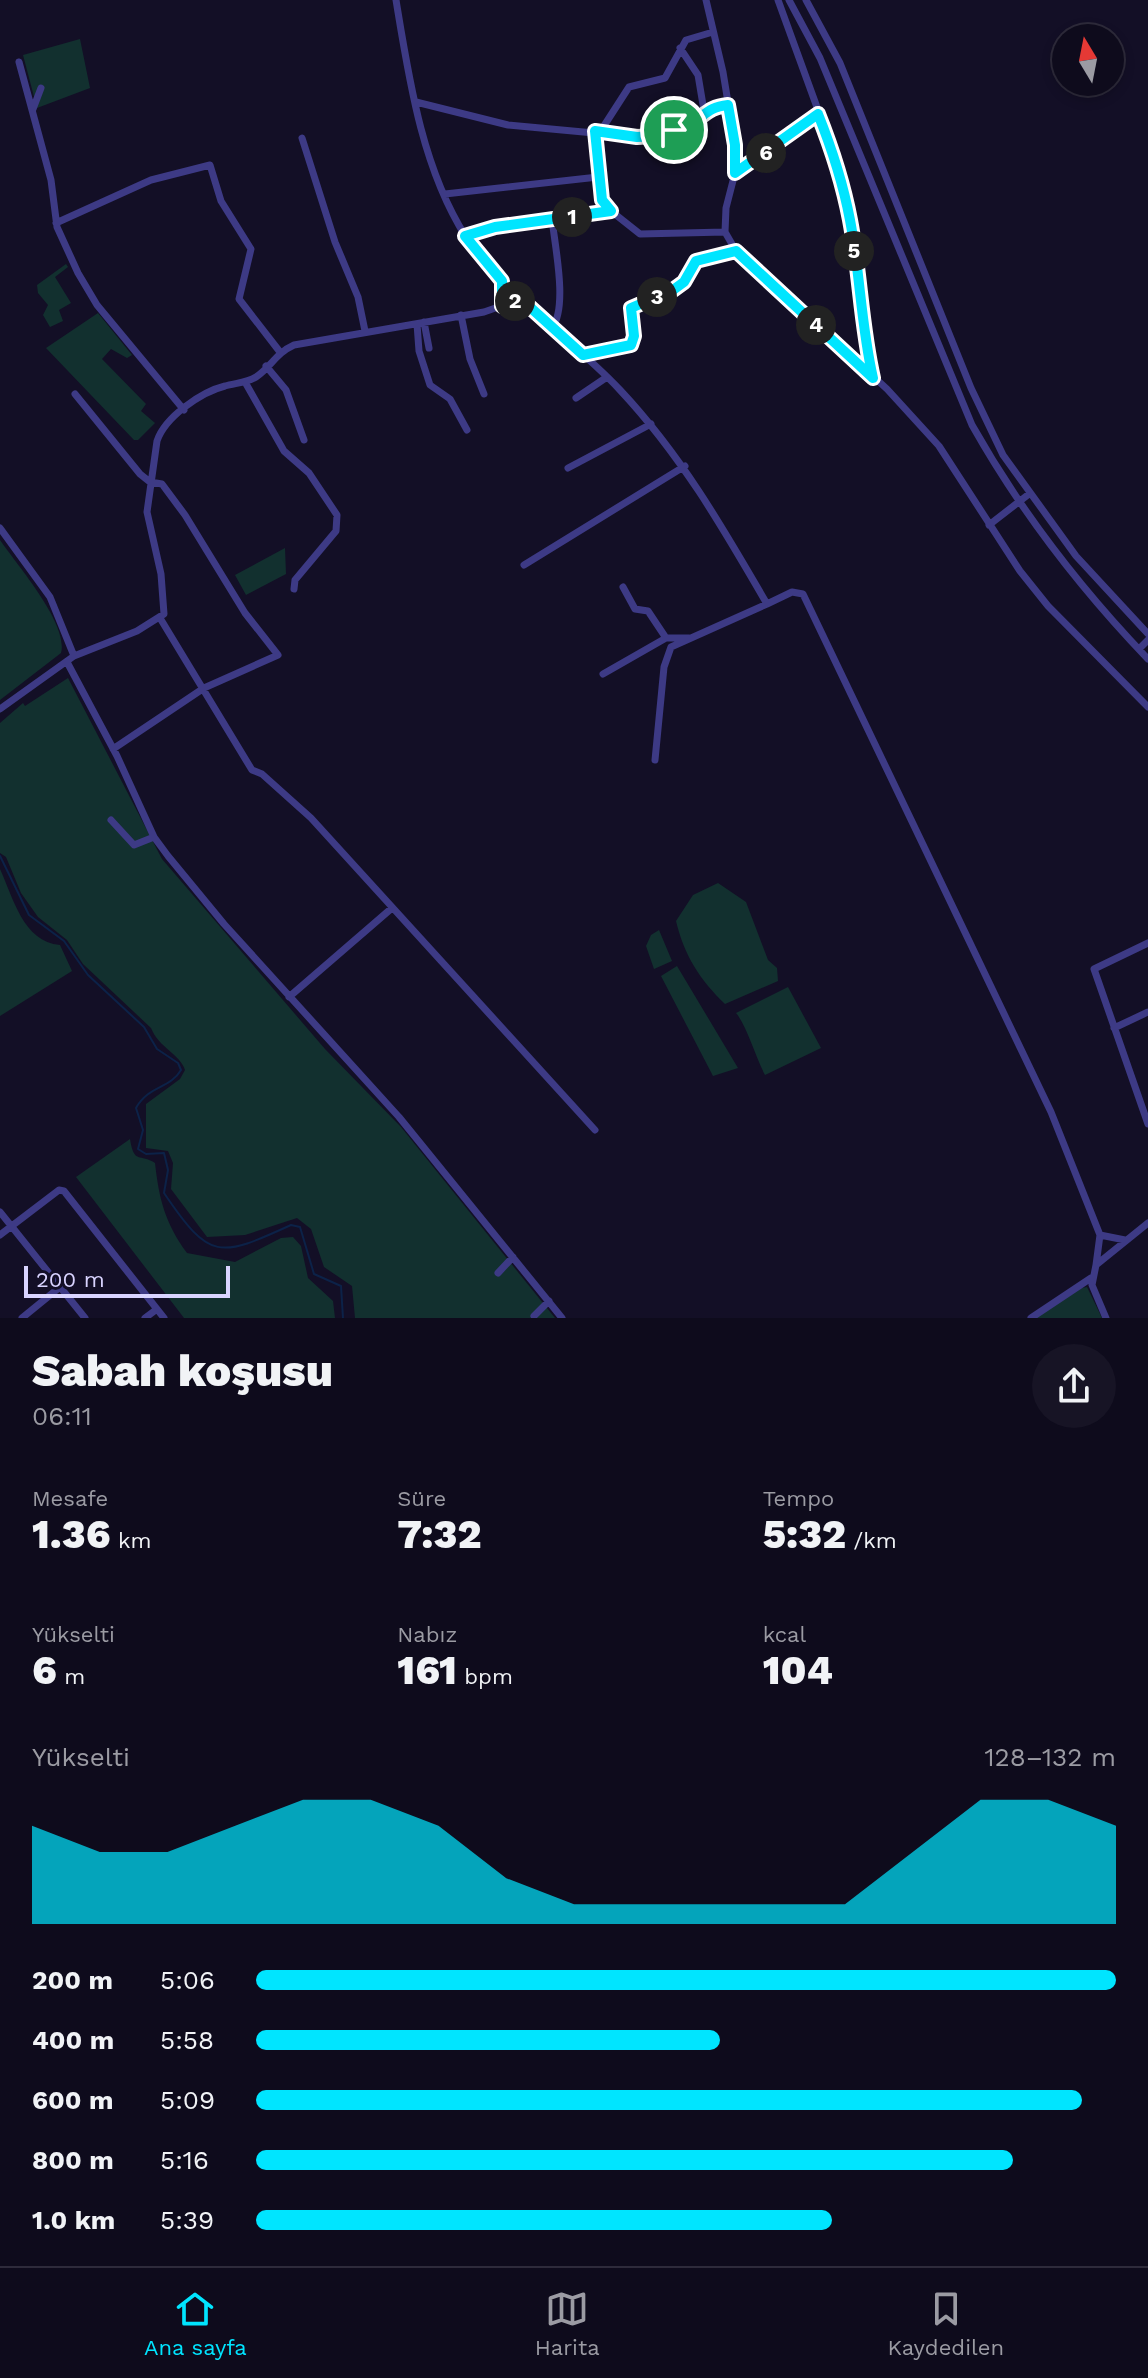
<!DOCTYPE html>
<html lang="tr">
<head>
<meta charset="utf-8">
<style>
	:root { --surface:#0e0b1c; --page:#171425; --text:#f1f3f6; --muted:#9b9ba3; --line:#2e2b3b; --accent:#00e5ff }
	body { margin:0; font-family:"Work Sans",sans-serif; background:var(--page); color:var(--text); height:100vh; display:flex; flex-direction:column; font-size:30px; white-space:nowrap }
	* { box-sizing:border-box; margin:0 }
	p { font-size:26px; color:var(--muted) }
	.icon { flex:none; width:44px; height:44px; fill:none; stroke:currentColor; stroke-width:2; stroke-linecap:round; stroke-linejoin:round }
	.map { position:relative; height:1318px; overflow:hidden }
	.details { display:flex; flex-direction:column; background:var(--surface); flex:1 }
	.details>* { flex:none }
	.needle { width:52px; rotate:350deg }
	.tools { position:absolute; left:1052px; top:24px; display:grid; gap:16px }
	.tools a { display:grid; place-items:center; width:72px; height:72px; border-radius:50%; background:var(--surface); box-shadow:0 4px 12px #0003,0 0 0 2px var(--line); font-size:40px }
	.scale { position:absolute; left:24px; bottom:20px; width:206px; box-sizing:border-box; padding-left:8px; border:4px solid #d9d4ff; border-top:0; font-size:22px; line-height:28px; white-space:nowrap; color:#d9d4ff; -webkit-text-stroke:6px #130f26; paint-order:stroke }
	.pin { position:absolute; display:grid; place-items:center; width:68px; height:68px; color:#fff; margin:-34px; border:4px solid #fff; border-radius:50%; box-shadow:0 2px 8px #0007 }
	.km { position:absolute; width:40px; height:40px; margin:-20px; border-radius:50%; background:#222; color:#fff; font-size:22px; line-height:40px; text-align:center }
	.round { display:grid; place-items:center; flex:none; width:84px; height:84px; border-radius:42px; background:var(--page) }
	.summary { display:flex; align-items:center; justify-content:space-between; height:136px; padding:0 32px }
	h1 { font-size:44px; font-weight:800; line-height:60px }
	.metrics { display:grid; grid-template-columns:repeat(3,1fr); gap:12px; height:136px; padding:8px 32px }
	.metrics div { display:grid; align-content:center }
	.metrics b { font-size:40px; font-weight:800 }
	.metrics small { font-size:22px; font-weight:400 }
	.metrics p { font-size:22px }
	.chart { height:224px; padding:16px 32px }
	.chart p { display:flex; justify-content:space-between }
	.chart svg { width:100%; height:144px; margin-top:8px; fill:var(--accent); opacity:.7 }
	ul { padding:0 32px; list-style:none; font-size:26px }
	li { display:grid; grid-template-columns:128px 96px 1fr; align-items:center; height:60px }
	li i { height:20px; border-radius:10px; background:var(--accent) }
	.dock { display:flex; justify-content:space-around; align-items:center; height:112px; border-top:2px solid var(--line); background:var(--surface); font-size:22px; color:var(--muted) }
	.dock a { display:grid; justify-items:center; gap:4px }
	.dock .active { color:var(--accent) }
	.map>svg:first-child { display:block }
	.green { fill:#12302f }
	.lines { fill:none; stroke-linecap:round; stroke-linejoin:round }
	.stream { stroke:#0c2248; stroke-width:2 }
	.minor { stroke:#3d3a85; stroke-width:7 }
	.route-casing { stroke:#fff; stroke-width:16 }
	.route { stroke:#00e5ff; stroke-width:10 }
</style>
</head>
<body>
<div class="map">
<svg width="1148" height="1318" viewBox="0 0 1148 1318">
	<rect width="100%" height="100%" fill="#130f26"/>
	<path class="green" d="M80,39L90,88L37,108L23,55Z
		M66,264L68,267L55,277L71,303L59,310L63,321L50,327L43,315L48,305L38,293L37,285Z
		M98,313L132,355L127,358L111,349L102,359L146,404L141,411L155,423L138,440H134L46,348Z
		M0,540C17,565 69,624 61,653L0,700Z
		M285,548L286,574L246,595L235,575Z
		M68,678L162,859L325,1049L401,1127L555,1318H355L352,1286L324,1267L311,1229L297,1218L245,1235L207,1237L171,1189L173,1163L168,1151L146,1148V1104L180,1079L185,1070C180,1054 159,1048 151,1028L83,964L67,940L38,917L21,893L6,857L0,853V723L23,703L25,706Z
		M0,869C13,897 23,942 60,945L72,971L0,1016Z
		M718,883L746,902L768,960L777,968L778,981L725,1004C700,980 684,955 676,921L693,895Z
		M659,930L672,961L654,969L646,946L651,935Z
		M677,966L738,1068L713,1076L661,976Z
		M788,987L821,1048L765,1075C755,1056 747,1026 736,1013Z
		M130,1139C134,1165 140,1153 155,1163C159,1199 165,1223 187,1253L235,1262L281,1238L293,1237L301,1246L308,1278L333,1301L335,1318H184L76,1177Z
		M1087,1287L1102,1318H1035L1082,1288Z"/>
	<g class="lines">
		<path class="stream" d="M0,856L29,915L64,941L88,975L144,1027L157,1049L178,1063L181,1070C170,1089 149,1085 136,1108L143,1130L138,1149L146,1154L164,1153L168,1170L164,1193C210,1261 219,1258 291,1225L300,1227L314,1274L341,1286L343,1318"/>
		<path class="minor" d="M396,0C409,79 422,168 466,237C506,299 571,337 620,390C681,455 723,528 767,604L792,592L803,594L1051,1112L1100,1235L1096,1265
			M706,0L723,72L735,145V173
			M778,0L834,154L850,220L873,376
			M789,0L820,58L972,425C1021,512 1079,587 1148,659
			M806,0L840,63L971,388L1003,455L1076,556L1148,634
			M680,48L698,75L704,111
			M19,62L51,180L57,227L78,273L97,305L184,410
			M416,102L508,125L637,137L671,135C677,127 686,128 694,122C707,113 710,107 728,105
			M33,109L41,88
			M595,131L602,200L611,211
			M600,132L629,87L665,78L686,40L713,32
			M302,138L335,242L358,297L365,331
			M445,194L598,177
			M56,223L151,180L210,165L221,201L251,249L239,299L280,352
			M725,232L726,208L735,173L818,114
			M465,236L495,227L611,211L640,234L725,232L736,251L887,389L939,446L1020,571L1048,606L1148,707
			M502,281V306
			M461,315L470,359L484,394
			M424,322L429,348
			M417,324L419,351L430,385L450,399L467,430
			M552,328C568,307 555,247 552,219
			M583,355L631,345L634,336L631,308L673,290L684,282L696,261L736,251
			M266,366L286,390L304,440
			M245,382L284,451L309,473L337,515L336,531L295,580L294,589
			M75,394L140,474L150,482L162,484L185,515L245,613L278,655L204,688L113,749
			M576,398L607,377
			M568,468L651,424
			M989,525L1029,494
			M0,528L50,597L74,656
			M524,565L685,466
			M623,587L635,609L648,611L666,638
			M160,618L252,770L262,774L311,818L595,1130
			M1139,649L1148,640
			M67,662L117,756L154,837L168,856L224,924L399,1117L562,1318
			M603,674L666,638H689
			M0,709L74,656L137,631L164,614L161,574L147,512L157,441C165,417 201,392 225,386C235,383 247,383 256,377C271,367 276,353 294,345L484,312L521,299
			M655,760L664,667L671,647L767,604
			M111,820L134,845L154,837
			M1148,943L1094,969L1148,1124
			M289,997L392,908
			M1114,1028L1148,1012
			M0,1212L85,1318
			M0,1235L59,1190L64,1191L164,1318
			M1100,1235L1125,1240
			M498,1273L513,1257
			M534,1316L549,1301
			M22,1318L60,1287
			M145,1318L157,1309
			M1031,1318L1091,1278
			M1106,1318L1092,1285L1096,1265L1148,1223"/>
	</g>
	<g class="lines">
		<defs>
			<path id="route" d="M728,105L735,145V173L818,114C832,149 843,183 850,220C860,272 861,326 873,378L736,251L696,261L684,282L673,290L631,308L634,336L631,345L583,355L521,299L502,306V281L465,236L495,227L611,211L602,200L595,131L637,137L671,135C677,127 686,128 694,122C707,113 710,107 728,105Z"/>
		</defs>
		<use href="#route" class="route-casing"/>
		<use href="#route" class="route"/>
	</g>
</svg>
<div class="tools">
<a><svg class="needle" viewBox="-14 -14 28 28"><path d="M0-13l5 13h-10z" fill="#e53935"/><path d="M0 13l5-13h-10z" fill="#9b9ba3"/></svg></a>
</div>
<div class="scale">200 m</div>
<div class="pin" style="left:674px;top:130px;background:#1e9e55"><svg class="icon" aria-label="arrive" viewBox="0 0 24 24"><path d="M6 21V4h12l-3 4 3 4H6"/></svg></div>
<b class="km" style="left:572px;top:217px">1</b>
<b class="km" style="left:515px;top:301px">2</b>
<b class="km" style="left:657px;top:297px">3</b>
<b class="km" style="left:816px;top:325px">4</b>
<b class="km" style="left:854px;top:251px">5</b>
<b class="km" style="left:766px;top:153px">6</b>
</div>
<section class="details">
<div class="summary"><div><h1>Sabah koşusu</h1><p>06:11</p></div><a class="round"><svg class="icon" aria-label="share" viewBox="0 0 24 24"><path d="M12 15V3M7 8l5-5 5 5M5 13v7h14v-7"/></svg></a></div>
<div class="metrics">
<div><p>Mesafe</p><b>1.36<small> km</small></b></div>
<div><p>Süre</p><b>7:32</b></div>
<div><p>Tempo</p><b>5:32<small> /km</small></b></div>
</div>
<div class="metrics">
<div><p>Yükselti</p><b>6<small> m</small></b></div>
<div><p>Nabız</p><b>161<small> bpm</small></b></div>
<div><p>kcal</p><b>104</b></div>
</div>
<div class="chart"><p><span>Yükselti</span>128–132 m</p>
<svg viewBox="0 0 160 44" preserveAspectRatio="none"><path d="M0 44V14L10 22L20 22L30 14L40 6L50 6L60 14L70 30L80 38L90 38L100 38L110 38L120 38L130 22L140 6L150 6L160 14V44z"/></svg>
</div>
<ul>
<li><b>200 m</b>5:06<i style="width:100%"></i></li>
<li><b>400 m</b>5:58<i style="width:54%"></i></li>
<li><b>600 m</b>5:09<i style="width:96%"></i></li>
<li><b>800 m</b>5:16<i style="width:88%"></i></li>
<li><b>1.0 km</b>5:39<i style="width:67%"></i></li>
</ul>
</section>
<nav class="dock">
<a class="active"><svg class="icon" aria-label="home" viewBox="0 0 24 24"><path d="M3 11l9-7 9 7M6 9v11h12V9"/></svg>Ana sayfa</a>
<a><svg class="icon" aria-label="map" viewBox="0 0 24 24"><path d="M3 6l6-2 6 2 6-2v14l-6 2-6-2-6 2zM9 4v14M15 6v14"/></svg>Harita</a>
<a><svg class="icon" aria-label="saved" viewBox="0 0 24 24"><path d="M7 4h10v16l-5-4-5 4z"/></svg>Kaydedilen</a>
</nav>
</body>
</html>
